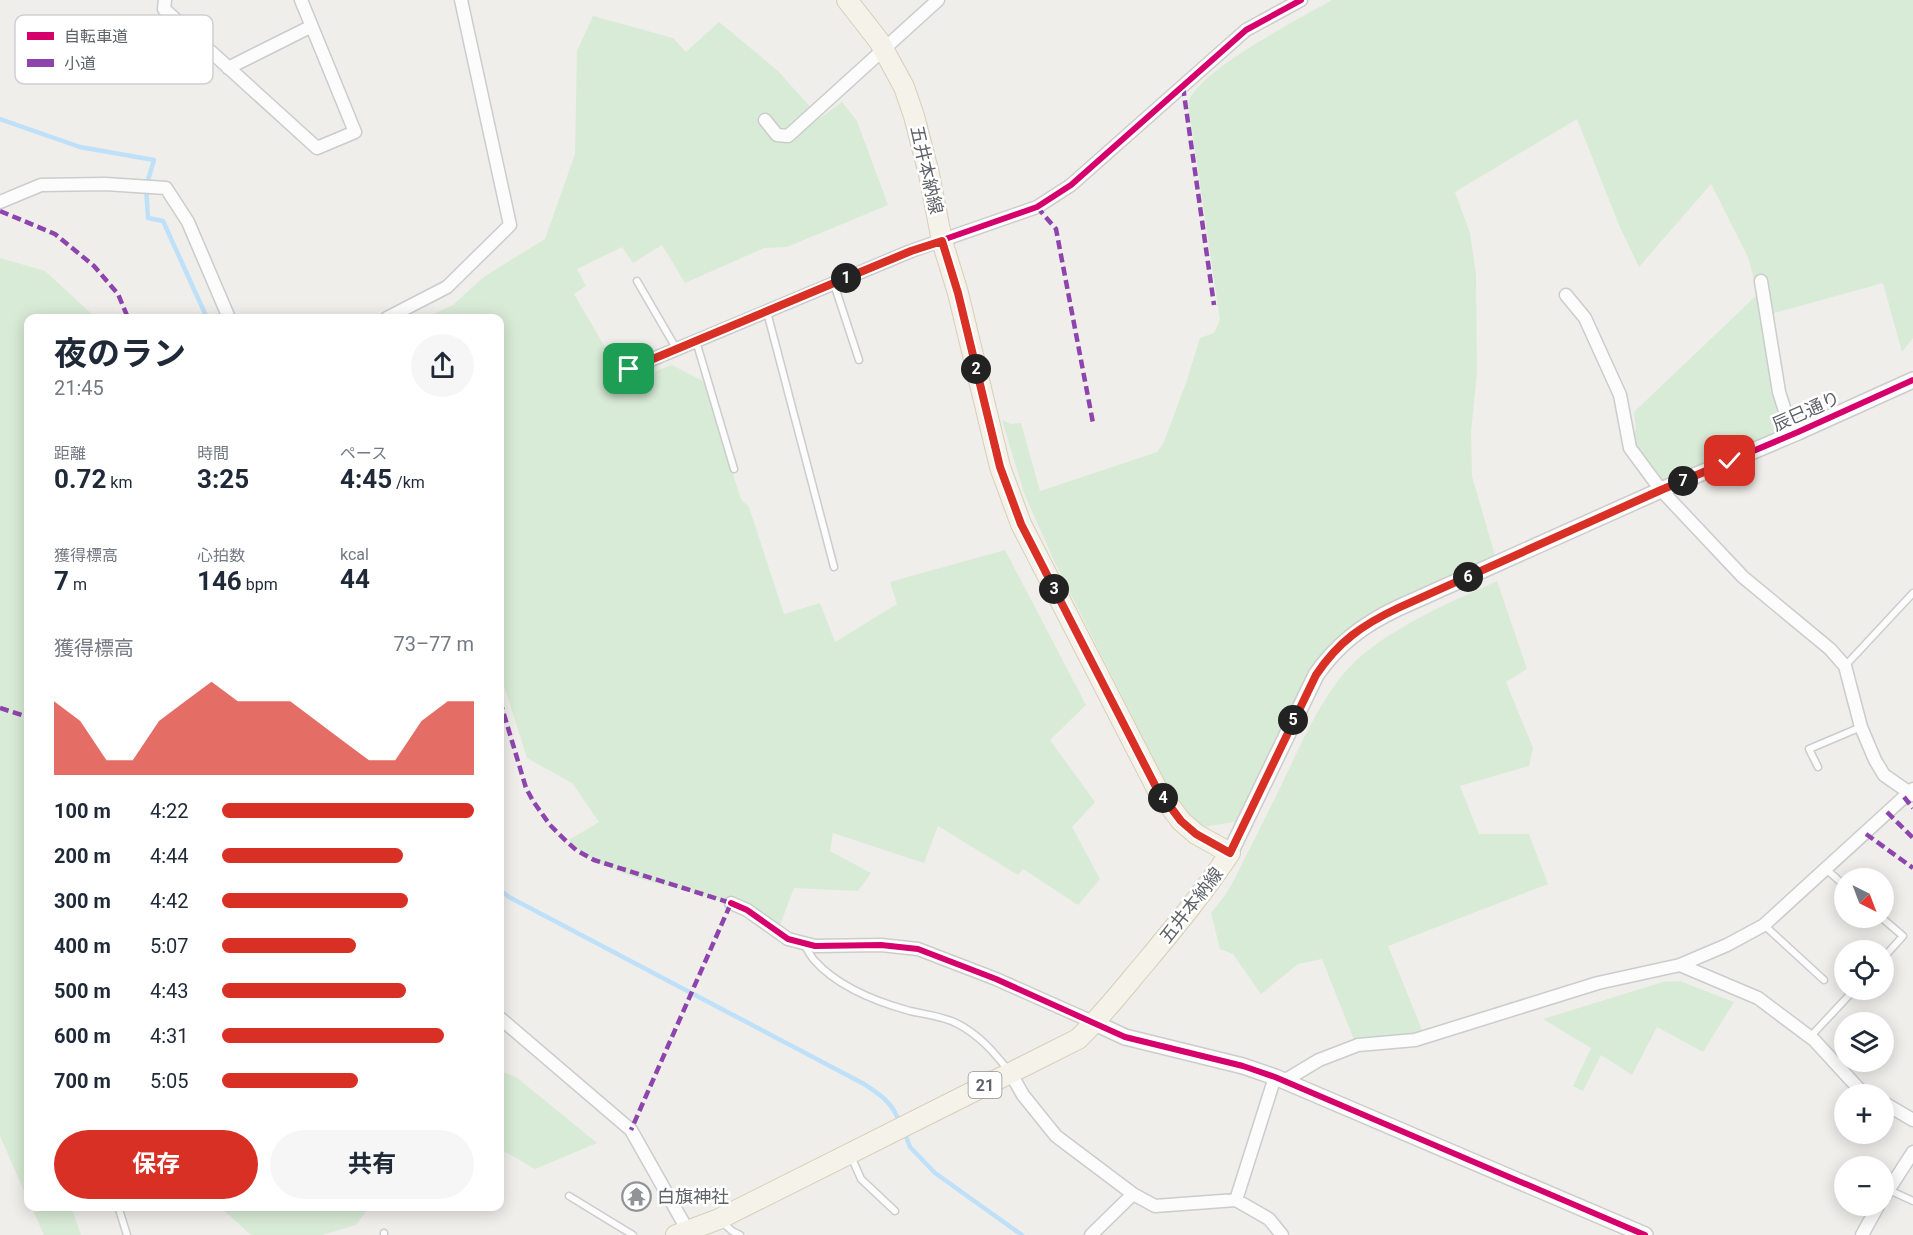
<!DOCTYPE html>
<html lang="ja">
<head>
<meta charset="utf-8">
<style>
	:root { --surface:#fff; --page:#f6f6f7; --text:#1f2937; --muted:#747a83; --accent:#d93025 }
	body { margin:0; font-family:Roboto,"Noto Sans JP",sans-serif; background:var(--page); color:var(--text); height:100vh; display:flex; flex-direction:column; font-size:22px; white-space:nowrap }
	* { box-sizing:border-box; margin:0 }
	p { font-size:20px; color:var(--muted) }
	.icon { flex:none; width:33px; height:33px; fill:none; stroke:currentColor; stroke-width:2; stroke-linecap:round; stroke-linejoin:round }
	.map { position:relative; flex:1; overflow:hidden }
	.sheet { position:absolute; left:24px; top:314px; width:480px; height:897px; display:flex; flex-direction:column; background:var(--surface); border-radius:12px; box-shadow:0 3px 15px #0003 }
	.sheet>* { flex:none }
	.needle { width:39px; rotate:138deg }
	.buttons { position:absolute; left:1834px; top:868px; display:grid; gap:12px }
	.buttons a { display:grid; place-items:center; width:60px; height:60px; border-radius:50%; background:var(--surface); box-shadow:0 3px 15px #0003; font-size:30px }
	.pin { position:absolute; display:grid; place-items:center; width:51px; height:51px; color:#fff; margin:-26px; border-radius:12px; box-shadow:0 3px 9px #0006 }
	.km { position:absolute; width:30px; height:30px; margin:-15px; border-radius:50%; background:#222; color:#fff; font-size:16px; line-height:30px; text-align:center }
	.round { display:grid; place-items:center; flex:none; width:63px; height:63px; border-radius:32px; background:var(--page) }
	.summary { display:flex; align-items:center; justify-content:space-between; height:102px; padding:0 30px }
	h1 { font-size:33px; font-weight:700; line-height:45px }
	.figures { display:grid; grid-template-columns:repeat(3,1fr); gap:9px; height:102px; padding:6px 30px }
	.figures div { display:grid; align-content:center }
	.figures b { font-size:26px; font-weight:700 }
	.figures small { font-size:16px; font-weight:400 }
	.figures p { font-size:16px }
	.chart { height:168px; padding:12px 30px }
	.chart p { display:flex; justify-content:space-between }
	.chart svg { width:100%; height:108px; margin-top:6px; fill:var(--accent); opacity:.7 }
	.action { display:flex; gap:12px; margin-top:auto; padding:12px 30px }
	.action a { flex:1; height:69px; border-radius:36px; background:var(--accent); color:#fff; font-size:24px; font-weight:700; line-height:69px; text-align:center }
	.action a+a { background:var(--page); color:var(--text) }
	ul { padding:0 30px; list-style:none; font-size:20px }
	li { display:grid; grid-template-columns:96px 72px 1fr; align-items:center; height:45px }
	li i { height:15px; border-radius:8px; background:var(--accent) }
	.map>svg:first-child { display:block }
	.green { fill:#d8ebd6 }
	.lines { fill:none; stroke-linecap:round; stroke-linejoin:round }
	.stream { stroke:#bfe0f9; stroke-width:4.5 }
	.service-casing { stroke:#cbcccc; stroke-width:9 }
	.minor-casing { stroke:#cbcccc; stroke-width:15 }
	.tertiary-casing { stroke:#cbcccc; stroke-width:18 }
	.primary-casing { stroke:#d7ceb8; stroke-width:22 }
	.service { stroke:#fdfcfc; stroke-width:6 }
	.minor { stroke:#fdfcfc; stroke-width:12 }
	.tertiary { stroke:#fdfcfc; stroke-width:15 }
	.primary { stroke:#f4f2e9; stroke-width:20 }
	.quiet { stroke:#8e44ad; stroke-width:4.5; stroke-dasharray:9 4.5; stroke-linecap:butt }
	.cycleway-casing { stroke:#fff; stroke-width:10 }
	.cycleway { stroke:#d6006c; stroke-width:6 }
	.route-casing { stroke:#fff; stroke-width:12 }
	.route { stroke:#d93025; stroke-width:8 }
	.labels { text-anchor:middle; dominant-baseline:central; stroke-width:5; stroke-linejoin:round; paint-order:stroke }
	.shield { fill:#fff; stroke:#8f9295; stroke-width:1.5 }
	.shield-label { font-size:16px; font-weight:bold; fill:#5f6368 }
	.street-label { font-size:18px; fill:#5f6368; stroke:#fff }
	.poi-label { font-size:18px; fill:#5f6368; stroke:#fff; text-anchor:start }
	.key { fill:#fff; stroke:#cfd0d2; stroke-width:1.5 }
	.key-label { font-size:16px; fill:#5f6368 }
</style>
</head>
<body>
<div class="map">
<svg width="1913" height="1235" viewBox="0 0 1913 1235">
	<rect width="100%" height="100%" fill="#efeeea"/>
	<path class="green" d="M1332,0H1913V338L1902,352L1883,283L1763,316L1781,414L1788,428L1657,486L1633,447L1631,435L1636,429L1634,412L1758,294L1748,257L1711,184L1639,267L1619,225L1577,119L1455,192L1470,233L1476,274L1477,372L1471,432L1472,476L1496,559L1382,606L1357,623L1320,660L1240,821L1203,827L1190,816L1165,781L1056,565L1024,493L1002,420L1011,424L1021,423L1040,491L1157,452L1164,442L1187,380L1200,338L1214,333L1220,320L1188,103C1197,71 1301,18 1332,0Z
		M593,16L673,38L686,52L719,22L778,71L820,118L842,102L857,121L888,205L787,247L764,248L685,283L662,245L633,263L622,247L577,269L586,286L574,294L626,383L672,365L703,381L741,499L749,507L784,614L820,603L835,642L897,604L890,582L1005,550L1086,705L1050,740L1095,802L1072,827L1100,879L1078,905L1023,869L1018,875L938,826L924,863L833,833L830,851L871,873L858,891L794,888L777,933C763,925 749,913 734,906C682,883 609,883 569,840L599,822L572,783L527,758L500,673V318H425L453,305L485,276L545,239L575,154L577,51Z
		M0,258L45,271L96,318H28V1200L0,1136Z
		M1497,581L1527,669L1506,682L1533,748L1529,766L1460,786L1479,834H1529L1548,884L1388,946L1427,1042L1358,1050L1322,959L1298,964L1261,994L1233,954L1220,949L1211,913L1226,894L1235,878C1253,842 1271,807 1288,771C1307,732 1328,684 1361,656C1401,623 1451,602 1497,581Z
		M1680,981L1734,1002L1703,1052L1657,1027L1632,1075L1601,1055L1583,1091L1573,1086L1591,1048L1543,1019L1663,982Z
		M500,1071L516,1077L597,1143L535,1169L500,1149Z
		M31,1206H71L81,1235H44Z
		M219,1206H370L356,1225L322,1235H251Z"/>
	<g class="lines">
		<path class="stream" d="M0,119L80,147L154,160L146,187L148,218L163,221L207,318
			M500,890L509,897L864,1084C882,1096 892,1102 900,1123
			M904,1131L910,1147L935,1173L1022,1235"/>
		<defs>
			<path id="service" d="M637,281L676,348
				M834,284L859,360
				M767,312L834,567
				M696,341L734,469
				M1845,666L1913,593
				M1818,767L1809,749L1861,727
				M1826,869L1845,886
				M1882,918L1903,936L1884,957
				M1764,925L1824,980
				M804,944C807,949 810,955 814,960C837,986 877,1002 910,1011C927,1015 943,1016 958,1024C979,1035 994,1052 1008,1070
				M1810,1037L1854,990
				M851,1156L861,1179L895,1211
				M1889,1190L1913,1201
				M569,1196L633,1235
				M118,1206L127,1235
				M721,1221L732,1231L740,1235
				M384,1233V1235"/>
			<path id="minor" d="M165,0L164,9L317,148L355,132L301,0
				M228,68L310,27
				M765,120L777,135L788,136L938,0
				M0,202L41,185L105,184L166,188L188,222L229,318
				M1761,281L1779,392L1785,411L1798,432
				M1566,295L1585,318L1620,395L1630,448L1661,490L1743,577L1830,649L1845,666L1861,727L1875,760L1884,775L1913,795
				M387,318L447,287L510,225L461,0
				M629,369L911,251L1037,207L1071,185L1246,30L1301,0
				M731,903L747,910L788,939L815,946L881,945L918,949L996,979L1095,1023
				M1680,965L1758,998L1814,1040L1860,1090L1869,1095
				M500,1018L631,1130L688,1231
				M1010,1072L1023,1095L1056,1136L1133,1194L1155,1206L1236,1200L1269,1219L1282,1235
				M1284,1081L1319,1060L1358,1045L1415,1040L1598,983L1680,965L1727,945L1764,925L1913,789
				M1884,1103L1913,1120
				M1884,1197L1913,1152
				M1236,1200L1275,1077
				M1091,1235L1133,1194
				M1862,1235L1878,1206"/>
			<path id="tertiary" d="M1230,853L1316,675C1337,644 1364,624 1398,608L1661,490L1798,432L1913,380
				M1095,1023L1125,1037L1243,1066L1275,1077L1645,1235"/>
			<path id="primary" d="M676,1235L719,1219L1078,1039C1102,1016 1123,989 1145,963C1175,927 1204,892 1230,853L1196,834L1181,821L1157,789L1021,524L1000,467L958,293L942,241L929,174L914,116L904,87L879,41L847,0"/>
		</defs>
		<use href="#service" class="service-casing"/>
		<use href="#minor" class="minor-casing"/>
		<use href="#tertiary" class="tertiary-casing"/>
		<use href="#primary" class="primary-casing"/>
		<use href="#service" class="service"/>
		<use href="#minor" class="minor"/>
		<use href="#tertiary" class="tertiary"/>
		<use href="#primary" class="primary"/>
		<path class="quiet" d="M1183,87L1214,305
			M1037,207L1056,229L1093,423
			M0,211L55,234L94,266L118,294L128,318
			M500,701L526,788L533,801L550,825L563,838L576,850L594,860L731,903L631,1130
			M0,708L28,717
			M1904,797L1913,808
			M1887,812L1913,838
			M1866,834L1913,868"/>
		<defs>
			<path id="cycleway" d="M629,369L911,251L1037,207L1071,185L1246,30L1301,0
				M1230,853L1316,675C1337,644 1364,624 1398,608L1661,490L1798,432L1913,380
				M731,903L747,910L788,939L815,946L881,945L918,949L996,979L1125,1037L1243,1066L1275,1077L1645,1235"/>
		</defs>
		<use href="#cycleway" class="cycleway-casing"/>
		<use href="#cycleway" class="cycleway"/>
	</g>
	<g class="lines">
		<defs>
			<path id="route" d="M629,369L834,283L911,251L942,241L958,293L1000,467L1021,524L1157,789L1181,821L1196,834L1230,853L1316,675C1338,642 1362,625 1398,608L1661,490L1730,461"/>
		</defs>
		<use href="#route" class="route-casing"/>
		<use href="#route" class="route"/>
	</g>
	<defs>
		<symbol id="temple-ring" viewBox="-11 -11 22 22"><circle r="9.5" fill="#fff" stroke="#919496" stroke-width="1.5"/><path d="M0-6L5-2H3V0L6.5 2.5H4V6H1.5V3h-3V6H-4V2.5H-6.5L-3 0V-2H-5Z" fill="#919496"/></symbol>
	</defs>
	<g fill-rule="evenodd">
		<use href="#temple-ring" x="620" y="1180" width="33" height="33"/>
	</g>
	<g class="labels">
		<rect class="shield" x="968.5" y="1072" width="33" height="26" rx="4.5"/>
		<g class="shield-label">
			<text x="985" y="1085">21</text>
		</g>
		<g class="street-label">
			<text transform="translate(927 170) rotate(77)">五井本納線</text>
			<text transform="translate(1806 411) rotate(-24)">辰巳通り</text>
			<text transform="translate(1191 905) rotate(-52)">五井本納線</text>
		</g>
		<g class="poi-label">
			<text x="657" y="1196">白旗神社</text>
		</g>
	</g>
	<rect x="15" y="15" width="198" height="69" rx="9" class="key"/>
	<rect x="27" y="32" width="27" height="8" fill="#d6006c"/>
	<rect x="27" y="59" width="27" height="8" fill="#8e44ad"/>
	<g class="key-label">
		<text x="64" y="42">自転車道</text>
		<text x="64" y="69">小道</text>
	</g>
</svg>
<div class="buttons">
<a><svg class="needle" viewBox="-14 -14 28 28"><path d="M0-13l5 13h-10z" fill="#e53935"/><path d="M0 13l5-13h-10z" fill="#747a83"/></svg></a>
<a><svg class="icon" aria-label="locate" viewBox="0 0 24 24"><circle cx="12" cy="12" r="6"/><path d="M12 2v4M12 18v4M2 12h4M18 12h4"/></svg></a>
<a><svg class="icon" aria-label="layers" viewBox="0 0 24 24"><path d="M12 4l9 5-9 5-9-5zM3 14l9 5 9-5"/></svg></a>
<a>+</a>
<a>−</a>
</div>
<div class="pin" style="left:629px;top:369px;background:#1e9e55"><svg class="icon" aria-label="arrive" viewBox="0 0 24 24"><path d="M6 21V4h12l-3 4 3 4H6"/></svg></div>
<div class="pin" style="left:1730px;top:461px;background:#d93025"><svg class="icon" aria-label="check" viewBox="0 0 24 24"><path d="M5 12l5 5 9-10"/></svg></div>
<b class="km" style="left:846px;top:278px">1</b>
<b class="km" style="left:976px;top:369px">2</b>
<b class="km" style="left:1054px;top:589px">3</b>
<b class="km" style="left:1163px;top:798px">4</b>
<b class="km" style="left:1293px;top:720px">5</b>
<b class="km" style="left:1468px;top:577px">6</b>
<b class="km" style="left:1683px;top:481px">7</b>
<section class="sheet">
<div class="summary"><div><h1>夜のラン</h1><p>21:45</p></div><a class="round"><svg class="icon" aria-label="share" viewBox="0 0 24 24"><path d="M12 15V3M7 8l5-5 5 5M5 13v7h14v-7"/></svg></a></div>
<div class="figures">
<div><p>距離</p><b>0.72<small> km</small></b></div>
<div><p>時間</p><b>3:25</b></div>
<div><p>ペース</p><b>4:45<small> /km</small></b></div>
</div>
<div class="figures">
<div><p>獲得標高</p><b>7<small> m</small></b></div>
<div><p>心拍数</p><b>146<small> bpm</small></b></div>
<div><p>kcal</p><b>44</b></div>
</div>
<div class="chart"><p><span>獲得標高</span>73–77 m</p>
<svg viewBox="0 0 160 44" preserveAspectRatio="none"><path d="M0 44V14L10 22L20 38L30 38L40 22L50 14L60 6L70 14L80 14L90 14L100 22L110 30L120 38L130 38L140 22L150 14L160 14V44z"/></svg>
</div>
<ul>
<li><b>100 m</b>4:22<i style="width:100%"></i></li>
<li><b>200 m</b>4:44<i style="width:72%"></i></li>
<li><b>300 m</b>4:42<i style="width:74%"></i></li>
<li><b>400 m</b>5:07<i style="width:53%"></i></li>
<li><b>500 m</b>4:43<i style="width:73%"></i></li>
<li><b>600 m</b>4:31<i style="width:88%"></i></li>
<li><b>700 m</b>5:05<i style="width:54%"></i></li>
</ul>
<div class="action"><a>保存</a><a>共有</a></div>
</section>
</div>
</body>
</html>
